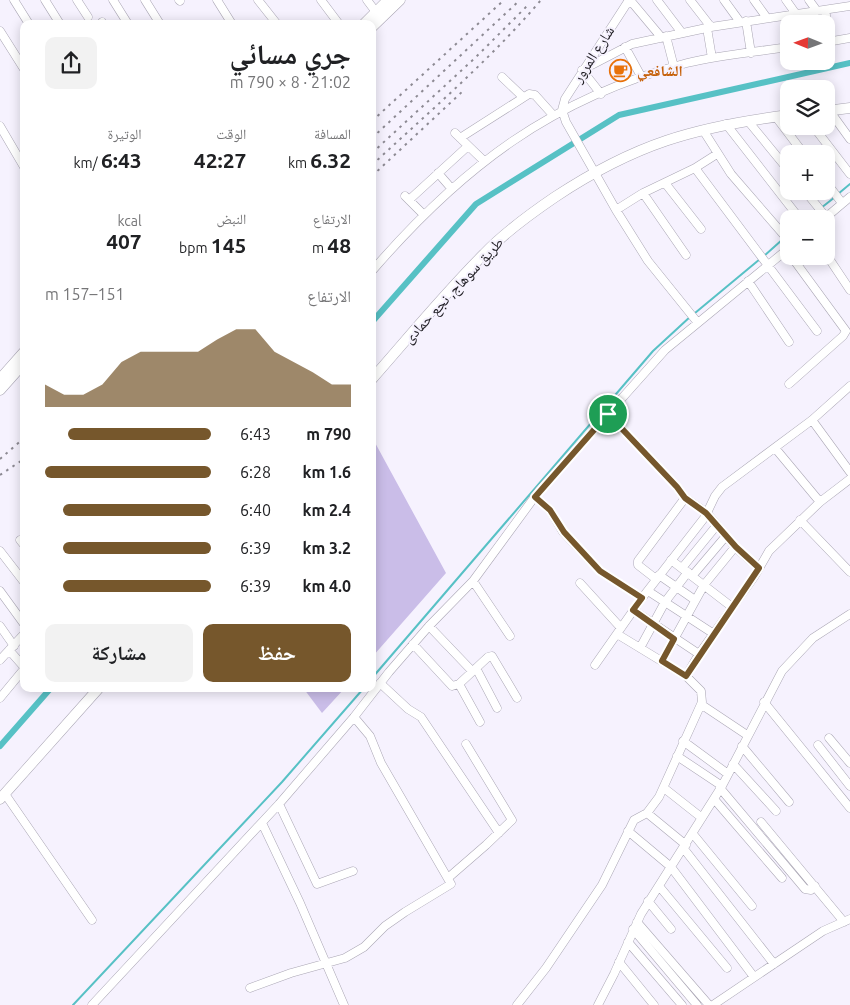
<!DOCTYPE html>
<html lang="ar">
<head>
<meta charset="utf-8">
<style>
	:root { --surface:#fff; --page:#f2f2f2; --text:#202124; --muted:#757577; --accent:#76572c }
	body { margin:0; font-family:Ubuntu,"Noto Naskh Arabic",sans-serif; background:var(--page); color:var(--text); direction:rtl; height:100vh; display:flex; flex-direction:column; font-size:19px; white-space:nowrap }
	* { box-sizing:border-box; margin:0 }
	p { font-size:16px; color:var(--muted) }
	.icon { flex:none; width:28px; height:28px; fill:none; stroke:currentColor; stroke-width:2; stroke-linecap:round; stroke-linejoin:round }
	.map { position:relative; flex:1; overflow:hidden; direction:ltr }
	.side { position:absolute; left:20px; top:20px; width:356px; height:672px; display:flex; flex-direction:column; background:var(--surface); border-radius:10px; box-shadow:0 2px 12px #0003; direction:rtl }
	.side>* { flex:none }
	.needle { width:32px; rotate:271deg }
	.fabs { position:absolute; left:780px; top:15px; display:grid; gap:10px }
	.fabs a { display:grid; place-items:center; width:55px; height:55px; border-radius:10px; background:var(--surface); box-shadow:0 2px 12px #0003; font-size:25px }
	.pin { position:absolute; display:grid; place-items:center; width:42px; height:42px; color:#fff; margin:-21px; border:2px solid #fff; border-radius:50%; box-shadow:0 1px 5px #0007 }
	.round { display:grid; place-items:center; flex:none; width:52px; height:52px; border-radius:10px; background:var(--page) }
	.head { display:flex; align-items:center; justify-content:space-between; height:85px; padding:0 25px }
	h1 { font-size:28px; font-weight:700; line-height:38px }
	.metrics { display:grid; grid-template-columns:repeat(3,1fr); gap:8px; height:85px; padding:5px 25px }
	.metrics div { display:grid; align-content:center }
	.metrics b { font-size:21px; font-weight:700 }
	.metrics small { font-size:14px; font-weight:400 }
	.metrics p { font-size:14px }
	.chart { height:140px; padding:10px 25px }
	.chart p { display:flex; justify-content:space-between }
	.chart svg { width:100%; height:90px; margin-top:5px; fill:var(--accent); opacity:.7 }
	.cta { display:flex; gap:10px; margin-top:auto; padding:10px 25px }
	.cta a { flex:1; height:58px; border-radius:10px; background:var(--accent); color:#fff; font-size:20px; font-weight:700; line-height:58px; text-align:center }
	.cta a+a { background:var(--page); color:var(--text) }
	ul { padding:0 25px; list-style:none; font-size:16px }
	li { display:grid; grid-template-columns:80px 60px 1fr; align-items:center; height:38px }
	li i { height:12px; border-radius:6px; background:var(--accent) }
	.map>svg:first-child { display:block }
	.green { fill:#cabde8 }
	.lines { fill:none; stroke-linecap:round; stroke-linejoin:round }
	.stream { stroke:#57c1c5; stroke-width:2 }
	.canal { stroke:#57c1c5; stroke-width:6 }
	.minor-casing { stroke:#aaa6b4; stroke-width:9 }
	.major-casing { stroke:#aaa6b4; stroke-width:11 }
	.minor { stroke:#fff; stroke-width:8 }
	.major { stroke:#fff; stroke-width:10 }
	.rail { stroke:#8d8a93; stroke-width:2; stroke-dasharray:2.5 5; stroke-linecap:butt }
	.route-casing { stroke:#fff; stroke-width:10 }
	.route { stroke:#76572c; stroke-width:6 }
	.labels { text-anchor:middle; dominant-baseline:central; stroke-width:4; stroke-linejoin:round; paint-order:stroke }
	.street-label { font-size:15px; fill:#1f1d23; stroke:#f6f2fe }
	.food-label { font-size:15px; font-weight:bold; fill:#c56008; stroke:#f6f2fe; text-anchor:start }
</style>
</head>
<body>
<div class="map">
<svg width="850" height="1005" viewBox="0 0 850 1005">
	<rect width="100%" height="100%" fill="#f6f2fe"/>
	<path class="green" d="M373,439L446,573L373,656H372Z
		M304,689H344L322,713Z"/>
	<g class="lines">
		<path class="stream" d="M838,194L850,184
			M821,208L835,197
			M808,219L817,211
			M764,256L783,239
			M695,313L760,259
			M372,678L653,351L691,316
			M73,1005L282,782L363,689"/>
		<path class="canal" d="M372,322L476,204L619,115L850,63
			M0,746L50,689"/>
		<defs>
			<path id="minor" d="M14,0L29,24
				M45,0L60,24
				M77,0L88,17
				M113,0L128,24
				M145,0L160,24
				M179,0L180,1
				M217,0L232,24
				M258,0L277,24
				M321,0L339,24
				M367,0L376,12
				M629,0L565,99L562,110L566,122L616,210L643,193L695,168
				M630,0L661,37
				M657,0L682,33
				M690,0L711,27
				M724,0L740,22
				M754,0L767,18
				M786,0L796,14
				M809,0L817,11
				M825,10L831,41
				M786,16L789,34
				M746,21L751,53
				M102,22L103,24
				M707,28L712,58
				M0,31L24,69
				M666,36L674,67
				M827,42L850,38
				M625,47L642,78
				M502,77L523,97
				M601,94L582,70L632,44L711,27L850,6
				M829,110L850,139
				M776,117L804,154
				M748,121L789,171
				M726,124L800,219
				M0,126L24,167
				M813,126L850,174
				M703,130L731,174L789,241
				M455,133L484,161
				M460,138L529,94L535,95L553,115
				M717,154L695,168L817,331
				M438,173L451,188
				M826,182L842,203
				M665,183L701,229
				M805,191L826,217
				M643,193L686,255
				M405,196L423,214
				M409,200L468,146
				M616,210L648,261L698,323
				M824,219L850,197
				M826,254L850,290
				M372,271C462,167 552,98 687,63C720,55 755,52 789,47
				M748,281L789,342
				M789,384L843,336L846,331L791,256
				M608,414L677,487L685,498L707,513L735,547L759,568
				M812,420L850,472
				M775,448L820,502
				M535,497L550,510L563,532L600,571L642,598L705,517L715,496L722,487L812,420L850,386
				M800,520L850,572
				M20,540L24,545
				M0,551L24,582
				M671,560L732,607
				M682,568L717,525
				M659,575L695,600
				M693,575L726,536
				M656,579L638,565V561L685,498
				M473,581L510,636
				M580,583L621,628
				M0,591L24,624
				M648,591L714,634
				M633,610L699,654
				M0,626L14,646
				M429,626L472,671
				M413,644L452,686L459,684L488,657L492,656L517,698
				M640,648L665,602L688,572
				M9,650L24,667
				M0,660L24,634
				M662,661L704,585L735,547
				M595,665L642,598
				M476,668L497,708
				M686,676L699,654L754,577L769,551L820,502L850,479
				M380,683L408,709L421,717L499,833
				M459,684L480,722
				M0,698L24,669
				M764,702L850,808
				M702,705L747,735
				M829,738L850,763
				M683,741L728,774
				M818,745L850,786
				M742,746L789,802
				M677,756L722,786
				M733,764L776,811
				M664,788L702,818
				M720,788L805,889L811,890L815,886
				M5,794L92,920
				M714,799L782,878
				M279,804L317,884L353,871
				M647,813L686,845
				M761,822L844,922
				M262,823L300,903L344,1005
				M628,831L671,867L754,977
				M693,834L752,906
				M684,849L774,964
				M448,878L486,845L512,820L466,744
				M659,886L727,968
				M648,901L671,929
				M637,922L709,1005
				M633,929L697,1005
				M628,942L682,1005
				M619,962L654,1005
				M250,988L291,973L345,958L364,947L385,926L405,912L451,884L381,763L370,736L354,717
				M92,1005L279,804L354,717L389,672L429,626L473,581L539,491L665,350L789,248
				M517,1005L546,968L602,885L634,820L647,813L659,797L702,702L701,691L686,676L617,634
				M598,1005L614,974L641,914L722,786L782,671L813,638L850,614
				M713,1005L823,931L850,919"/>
			<path id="major" d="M364,24L388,0
				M372,27L400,0
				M826,111L850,108
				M0,379L24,352
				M372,379C409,337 445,293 484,254C505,232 530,214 555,197C635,144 694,127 789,115
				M0,390L24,363
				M0,799L98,689"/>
		</defs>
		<use href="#minor" class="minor-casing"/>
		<use href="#major" class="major-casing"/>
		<use href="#minor" class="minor"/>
		<use href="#major" class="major"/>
		<path class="rail" d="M372,121L504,0
			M372,138L520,0
			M372,153L476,57L528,5
			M372,165C430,111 490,60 541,0
			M372,176L463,91
			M0,459L24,438
			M0,475L24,459"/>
	</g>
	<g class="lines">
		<defs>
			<path id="route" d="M608,414L677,487L685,498L706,513L736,547L759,568L686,676L662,661L674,639L633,610L642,598L600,571L564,532L550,510L535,497Z"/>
		</defs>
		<use href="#route" class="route-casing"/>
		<use href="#route" class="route"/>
	</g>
	<defs>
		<symbol id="cafe-ring" viewBox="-11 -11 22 22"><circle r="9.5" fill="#f6f2fe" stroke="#e8710a" stroke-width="1.5"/><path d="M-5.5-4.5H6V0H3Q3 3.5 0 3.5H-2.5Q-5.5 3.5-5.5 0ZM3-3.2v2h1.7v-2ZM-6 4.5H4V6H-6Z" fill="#e8710a"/></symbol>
	</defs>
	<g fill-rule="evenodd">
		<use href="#cafe-ring" x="608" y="58" width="25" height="25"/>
	</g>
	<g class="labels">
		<g class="street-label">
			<text transform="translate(593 54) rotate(-57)">شارع المرور</text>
			<text transform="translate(453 290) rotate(-47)">طريق سوهاج, نجع حمادى</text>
		</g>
		<g class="food-label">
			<text x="637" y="70">الشافعي</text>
		</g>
	</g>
</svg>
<div class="fabs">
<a><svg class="needle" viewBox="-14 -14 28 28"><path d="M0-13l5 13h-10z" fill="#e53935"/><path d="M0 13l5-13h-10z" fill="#757577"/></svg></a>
<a><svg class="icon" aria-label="layers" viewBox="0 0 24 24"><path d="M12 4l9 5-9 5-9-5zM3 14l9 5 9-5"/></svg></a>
<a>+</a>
<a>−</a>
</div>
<div class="pin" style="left:608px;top:414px;background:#1e9e55"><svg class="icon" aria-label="arrive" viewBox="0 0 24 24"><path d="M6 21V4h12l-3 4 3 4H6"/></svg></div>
<section class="side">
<div class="head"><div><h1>جري مسائي</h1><p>21:02 · 8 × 790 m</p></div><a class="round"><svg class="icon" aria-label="share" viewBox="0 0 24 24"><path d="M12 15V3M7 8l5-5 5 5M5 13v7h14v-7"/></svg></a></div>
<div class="metrics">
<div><p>المسافة</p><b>6.32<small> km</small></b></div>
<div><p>الوقت</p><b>42:27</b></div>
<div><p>الوتيرة</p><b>6:43<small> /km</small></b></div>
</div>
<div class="metrics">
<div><p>الارتفاع</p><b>48<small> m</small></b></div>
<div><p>النبض</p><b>145<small> bpm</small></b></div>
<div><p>kcal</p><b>407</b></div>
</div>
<div class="chart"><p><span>الارتفاع</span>151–157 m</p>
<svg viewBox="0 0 160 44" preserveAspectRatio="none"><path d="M0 44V33L10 38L20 38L30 33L40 22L50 17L60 17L70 17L80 17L90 11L100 6L110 6L120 17L130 22L140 27L150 33L160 33V44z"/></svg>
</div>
<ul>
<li><b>790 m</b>6:43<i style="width:86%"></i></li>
<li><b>1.6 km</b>6:28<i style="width:100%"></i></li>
<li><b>2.4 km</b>6:40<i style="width:89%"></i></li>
<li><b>3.2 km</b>6:39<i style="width:89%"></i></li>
<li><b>4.0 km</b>6:39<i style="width:89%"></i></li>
</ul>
<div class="cta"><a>حفظ</a><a>مشاركة</a></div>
</section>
</div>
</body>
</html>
